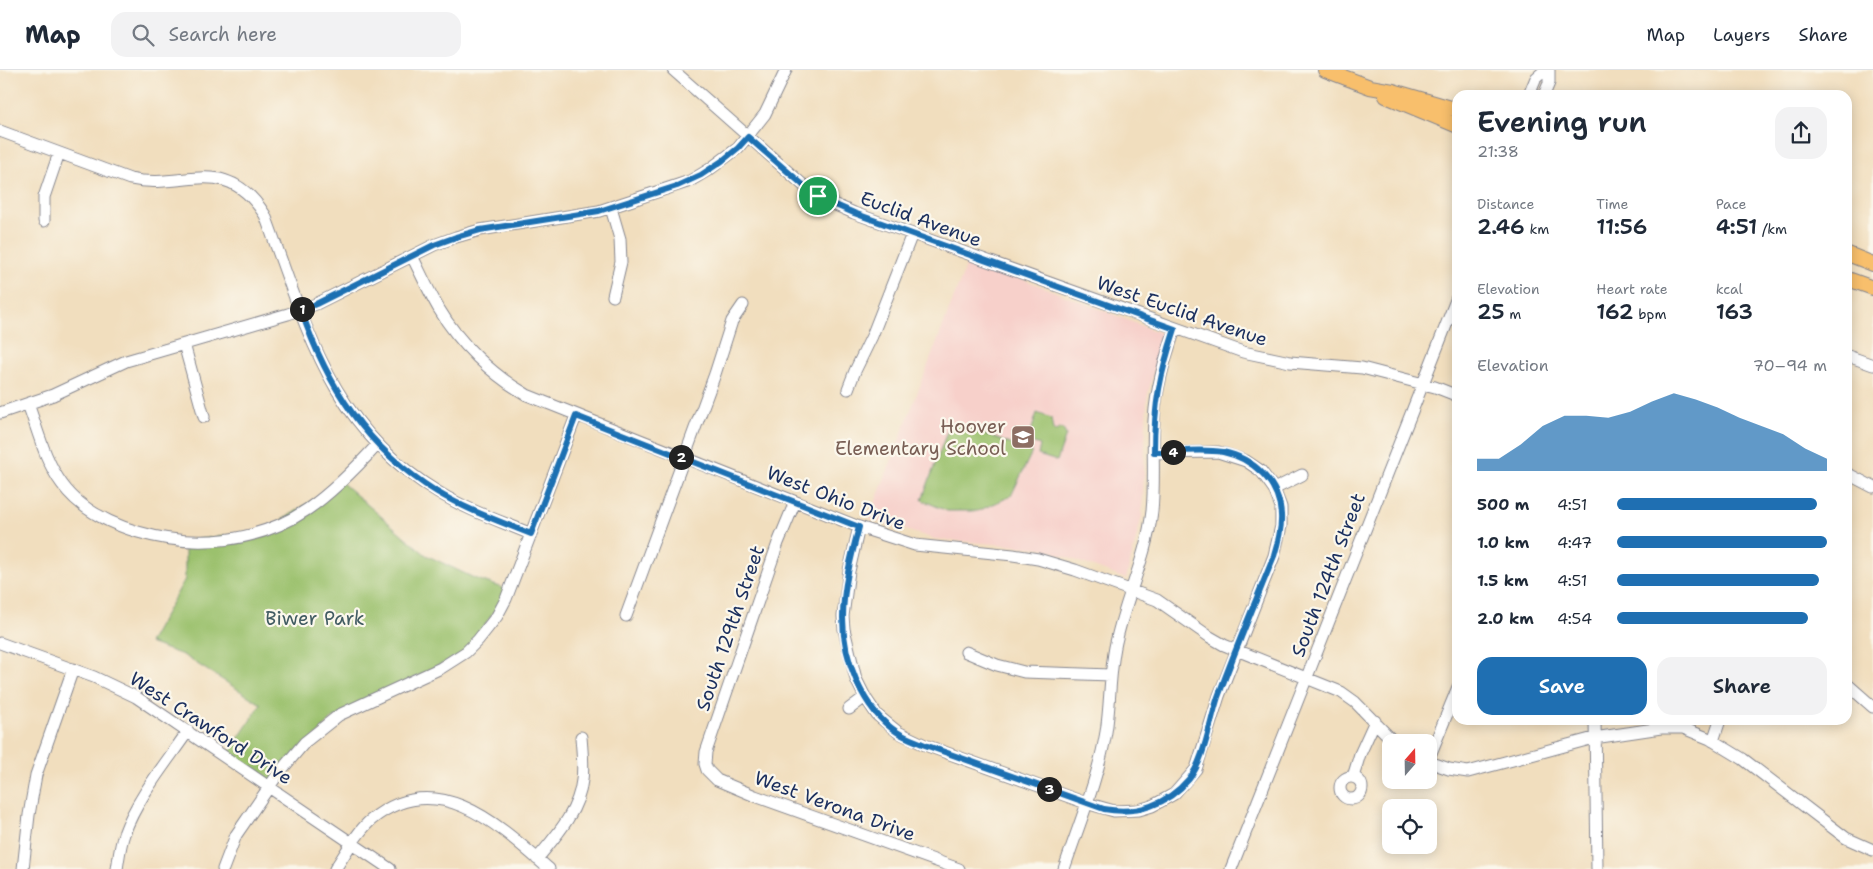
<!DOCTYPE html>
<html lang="en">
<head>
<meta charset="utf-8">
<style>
	:root { --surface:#fff; --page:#f2f2f3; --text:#1f2937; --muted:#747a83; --line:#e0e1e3; --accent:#1f6fb2 }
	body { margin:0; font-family:"Shantell Sans",sans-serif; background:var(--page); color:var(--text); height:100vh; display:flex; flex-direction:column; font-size:19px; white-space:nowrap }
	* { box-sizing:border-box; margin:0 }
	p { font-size:16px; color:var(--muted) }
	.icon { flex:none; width:28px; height:28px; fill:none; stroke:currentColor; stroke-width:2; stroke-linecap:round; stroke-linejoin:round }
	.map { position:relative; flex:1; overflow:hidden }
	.side { position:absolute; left:1452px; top:20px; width:400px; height:635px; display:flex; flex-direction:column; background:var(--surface); border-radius:15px; box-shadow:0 2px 12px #0003 }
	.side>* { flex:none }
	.needle { width:32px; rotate:20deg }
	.controls { position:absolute; left:1382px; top:664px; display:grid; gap:10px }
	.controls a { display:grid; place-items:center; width:55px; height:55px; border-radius:10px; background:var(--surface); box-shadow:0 2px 12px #0003; font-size:25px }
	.pin { position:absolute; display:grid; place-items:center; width:42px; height:42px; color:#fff; margin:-21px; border:2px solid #fff; border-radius:50%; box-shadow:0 1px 5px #0007 }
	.km { position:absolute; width:25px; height:25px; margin:-12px; border-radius:50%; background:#222; color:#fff; font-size:14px; line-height:25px; text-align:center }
	.round { display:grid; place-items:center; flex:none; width:52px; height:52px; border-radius:15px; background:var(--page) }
	.head { display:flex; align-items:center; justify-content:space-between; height:85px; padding:0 25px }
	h1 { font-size:28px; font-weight:600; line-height:38px }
	.metrics { display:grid; grid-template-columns:repeat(3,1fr); gap:8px; height:85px; padding:5px 25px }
	.metrics div { display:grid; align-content:center }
	.metrics b { font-size:21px; font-weight:600 }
	.metrics small { font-size:14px; font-weight:400 }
	.metrics p { font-size:14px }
	.chart { height:140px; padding:10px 25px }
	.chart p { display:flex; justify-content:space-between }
	.chart svg { width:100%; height:90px; margin-top:5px; fill:var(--accent); opacity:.7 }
	.action { display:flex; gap:10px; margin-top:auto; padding:10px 25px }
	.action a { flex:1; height:58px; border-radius:15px; background:var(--accent); color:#fff; font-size:20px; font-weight:600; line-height:58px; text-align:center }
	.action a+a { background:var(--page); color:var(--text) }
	ul { padding:0 25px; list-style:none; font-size:16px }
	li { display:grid; grid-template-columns:80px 60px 1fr; align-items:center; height:38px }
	li i { height:12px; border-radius:6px; background:var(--accent) }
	header { display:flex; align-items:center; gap:30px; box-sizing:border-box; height:70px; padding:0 25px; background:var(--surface); border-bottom:1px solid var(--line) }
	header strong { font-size:24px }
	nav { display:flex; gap:28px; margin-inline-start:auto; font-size:18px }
	.search { width:350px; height:45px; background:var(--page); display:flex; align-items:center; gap:12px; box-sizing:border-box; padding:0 18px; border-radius:15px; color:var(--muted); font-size:19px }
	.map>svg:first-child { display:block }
	.built { fill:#f7d0ca }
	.green { fill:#9bc16d; stroke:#5b7866 }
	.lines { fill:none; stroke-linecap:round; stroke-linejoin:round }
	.minor-casing { stroke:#86868e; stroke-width:13 }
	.major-casing { stroke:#86868e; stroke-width:16 }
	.minor { stroke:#fff; stroke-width:11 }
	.major { stroke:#f8bf6c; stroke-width:14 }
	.route-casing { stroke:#fff; stroke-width:10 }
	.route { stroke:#1f6fb2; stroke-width:6 }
	.labels { text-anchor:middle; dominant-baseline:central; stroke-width:4.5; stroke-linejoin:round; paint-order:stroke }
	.street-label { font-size:19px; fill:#1b2f5e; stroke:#fbf7ec }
	.education-label { font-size:19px; fill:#785e54; stroke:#fbf7ec; text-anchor:end }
	.park-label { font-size:19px; fill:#415b62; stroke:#fbf7ec }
</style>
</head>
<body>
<header>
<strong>Map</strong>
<div class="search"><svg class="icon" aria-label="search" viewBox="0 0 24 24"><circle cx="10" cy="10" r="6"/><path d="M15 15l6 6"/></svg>Search here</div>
<nav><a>Map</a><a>Layers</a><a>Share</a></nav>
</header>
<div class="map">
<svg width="1873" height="799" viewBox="0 0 1873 799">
	<rect width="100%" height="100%" fill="#fbf7ec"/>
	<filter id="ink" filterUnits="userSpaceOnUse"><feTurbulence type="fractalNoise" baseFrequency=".02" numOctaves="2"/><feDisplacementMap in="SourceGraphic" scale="10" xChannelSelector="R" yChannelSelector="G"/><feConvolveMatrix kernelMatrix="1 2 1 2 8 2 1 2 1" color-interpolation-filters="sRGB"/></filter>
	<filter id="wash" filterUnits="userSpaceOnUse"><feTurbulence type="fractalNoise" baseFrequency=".0096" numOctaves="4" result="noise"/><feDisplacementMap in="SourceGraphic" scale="20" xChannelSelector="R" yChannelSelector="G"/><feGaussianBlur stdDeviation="1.12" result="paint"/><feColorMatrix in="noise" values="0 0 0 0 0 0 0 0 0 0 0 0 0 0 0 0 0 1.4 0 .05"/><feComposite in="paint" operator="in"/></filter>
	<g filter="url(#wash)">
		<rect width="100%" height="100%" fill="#f1debe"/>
		<path class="built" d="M969,188L1163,264L1147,328L1142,446L1126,509L1042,478L935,469L869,449Z"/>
		<path class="green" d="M1037,343L1051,348L1053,360L1057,361L1059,358L1063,359L1066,365L1057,391L1038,385L1040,375L1028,371Z
			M957,354L1032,382L1011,426L978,441H947L922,430L948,359Z
			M341,412L426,485L474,508L509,520L466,582L332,649L269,716L226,687L261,634L183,585L149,573L185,509V471L265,461Z"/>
	</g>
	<g filter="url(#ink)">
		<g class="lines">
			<defs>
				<path id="minor" d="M673,0L810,121L831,133L854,143L1243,282L1290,292L1362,298L1435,317L1458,326
					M1529,25L1536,8L1545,0
					M1544,25L1549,13V0
					M0,61L130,109C185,121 225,82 265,145C306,255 330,358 438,422C467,440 500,451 531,464
					M611,138L620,169L621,192L613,226
					M44,151V127L59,83
					M412,186C421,204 429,222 439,239C459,273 492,305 527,325L859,457L915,475L1013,485L1038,489L1075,500L1157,530L1210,567L1224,575L1341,622L1355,632L1394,672
					M184,274L204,347
					M1848,286L1873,295
					M848,319L855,301L872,266L912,164
					M28,334C38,361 45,391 62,414C80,439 108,453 138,462C195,479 258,473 308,439C334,421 357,397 378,374
					M0,343L53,325L126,291L288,244L316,234L434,175L456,167L480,160L599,141L690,111L710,99L738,78L765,44L786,0
					M1848,404L1873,417
					M1274,419L1302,405
					M795,432L778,473L706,682L705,694L707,700L717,710L755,726L959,799
					M859,457L849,501L843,546L844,559L856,609L865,627L877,645L898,662L925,675L1086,733L1114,741L1139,740L1152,736L1174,724L1196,699L1219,626L1274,486L1281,456V437L1274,419L1261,401L1246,391L1218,382L1154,383
					M626,546L715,304L732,251L743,235
					M0,573L94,607L136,627L390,799
					M966,582L997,595L1024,602L1111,605
					M1848,615L1873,637
					M849,639L865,627
					M1595,650L1597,799
					M1713,671L1720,650
					M1429,688L1458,617
					M1429,692L1449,699L1468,702L1594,668L1661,658H1683L1710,669L1743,689L1846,768L1873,780
					M1353,707L1360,684L1375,651
					M1340 718a11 11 0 1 1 22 0a11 11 0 1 1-22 0Z
					M537,789C556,766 579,741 582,710C584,696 582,681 581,667
					M23,799L29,745L36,705L73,599
					M117,799C119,787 120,776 124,764C137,728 166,693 188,661
					M223,799L236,765L278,704L305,672L339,645L441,598L466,582L478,570L497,546L506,529L576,346
					M335,799C346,783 356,763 371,750C437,696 499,755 549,799
					M1064,799C1079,754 1098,709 1106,662C1111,631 1109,599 1117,568C1127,525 1147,485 1152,441C1155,411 1152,380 1154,350C1156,318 1165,289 1175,259
					M1231,799L1458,225"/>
				<path id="major" d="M1325,0L1370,17L1393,21L1458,40
					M1386,26L1458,56
					M1848,184L1873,194
					M1848,209L1873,218"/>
			</defs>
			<use href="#minor" class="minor-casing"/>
			<use href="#major" class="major-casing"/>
			<use href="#minor" class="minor"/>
			<use href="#major" class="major"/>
		</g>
	</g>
	<g class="lines" filter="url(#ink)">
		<defs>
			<path id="route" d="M748,67L810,121L831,133L854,143L1175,259C1160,304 1154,334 1154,382C1176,382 1201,378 1223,382C1253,388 1280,413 1281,445C1282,459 1278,473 1274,486C1255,533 1235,580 1218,627C1210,651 1204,691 1189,709C1167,735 1137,745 1104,739L925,675C916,671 906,668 897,662C862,639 843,589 843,548C843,518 851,487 859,457L576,346L531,464C499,451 467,440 437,422C367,379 327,316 301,240L316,234L434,175L456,167L480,160L599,141L677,116L701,105L722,91L738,78Z"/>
		</defs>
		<use href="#route" class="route-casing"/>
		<use href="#route" class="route"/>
	</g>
	<defs>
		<symbol id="school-square" viewBox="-11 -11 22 22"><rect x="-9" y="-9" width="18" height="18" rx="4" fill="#8d6e63" stroke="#fbf7ec"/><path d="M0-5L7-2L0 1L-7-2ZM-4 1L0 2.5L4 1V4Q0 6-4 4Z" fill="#fff"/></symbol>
	</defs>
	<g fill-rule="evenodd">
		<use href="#school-square" x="1009" y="353" width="28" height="28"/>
	</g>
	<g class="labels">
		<g class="street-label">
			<text transform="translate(921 149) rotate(20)">Euclid Avenue</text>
			<text transform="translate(1182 241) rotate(19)">West Euclid Avenue</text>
			<text transform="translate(836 428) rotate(21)">West Ohio Drive</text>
			<text transform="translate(1328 505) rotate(-69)">South 124th Street</text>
			<text transform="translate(730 558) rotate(-71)">South 129th Street</text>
			<text transform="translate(211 658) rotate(33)">West Crawford Drive</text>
			<text transform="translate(835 736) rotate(20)">West Verona Drive</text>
		</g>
		<g class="education-label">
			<text x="1006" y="356">Hoover<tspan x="1006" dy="22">Elementary School</tspan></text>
		</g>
		<g class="park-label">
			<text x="315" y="548">Biwer Park</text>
		</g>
	</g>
</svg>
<div class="controls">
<a><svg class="needle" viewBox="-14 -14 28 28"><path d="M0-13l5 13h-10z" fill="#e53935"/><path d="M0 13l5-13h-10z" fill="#747a83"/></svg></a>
<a><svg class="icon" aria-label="locate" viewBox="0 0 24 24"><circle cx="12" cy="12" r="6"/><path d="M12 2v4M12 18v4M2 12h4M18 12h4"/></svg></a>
</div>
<div class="pin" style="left:818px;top:126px;background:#1e9e55"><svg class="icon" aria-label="arrive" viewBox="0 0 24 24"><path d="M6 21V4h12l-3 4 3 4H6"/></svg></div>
<b class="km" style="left:302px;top:239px">1</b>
<b class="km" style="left:681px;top:387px">2</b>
<b class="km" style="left:1049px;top:719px">3</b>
<b class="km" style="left:1173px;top:382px">4</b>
<section class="side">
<div class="head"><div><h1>Evening run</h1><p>21:38</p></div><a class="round"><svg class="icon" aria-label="share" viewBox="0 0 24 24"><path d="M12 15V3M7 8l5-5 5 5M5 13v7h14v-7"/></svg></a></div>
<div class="metrics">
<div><p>Distance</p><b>2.46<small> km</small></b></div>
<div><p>Time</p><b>11:56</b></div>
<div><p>Pace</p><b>4:51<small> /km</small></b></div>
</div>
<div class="metrics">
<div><p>Elevation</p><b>25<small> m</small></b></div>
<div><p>Heart rate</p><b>162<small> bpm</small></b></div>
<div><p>kcal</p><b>163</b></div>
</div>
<div class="chart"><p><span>Elevation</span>70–94 m</p>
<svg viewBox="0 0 160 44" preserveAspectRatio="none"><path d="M0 44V38L10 38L20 31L30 22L40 17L50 17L60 18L70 15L80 10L90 6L100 9L110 13L120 18L130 22L140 26L150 33L160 38V44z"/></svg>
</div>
<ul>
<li><b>500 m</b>4:51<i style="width:95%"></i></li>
<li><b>1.0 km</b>4:47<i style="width:100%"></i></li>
<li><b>1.5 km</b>4:51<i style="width:96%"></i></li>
<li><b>2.0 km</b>4:54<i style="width:91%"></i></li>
</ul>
<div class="action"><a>Save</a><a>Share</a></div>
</section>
</div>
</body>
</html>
